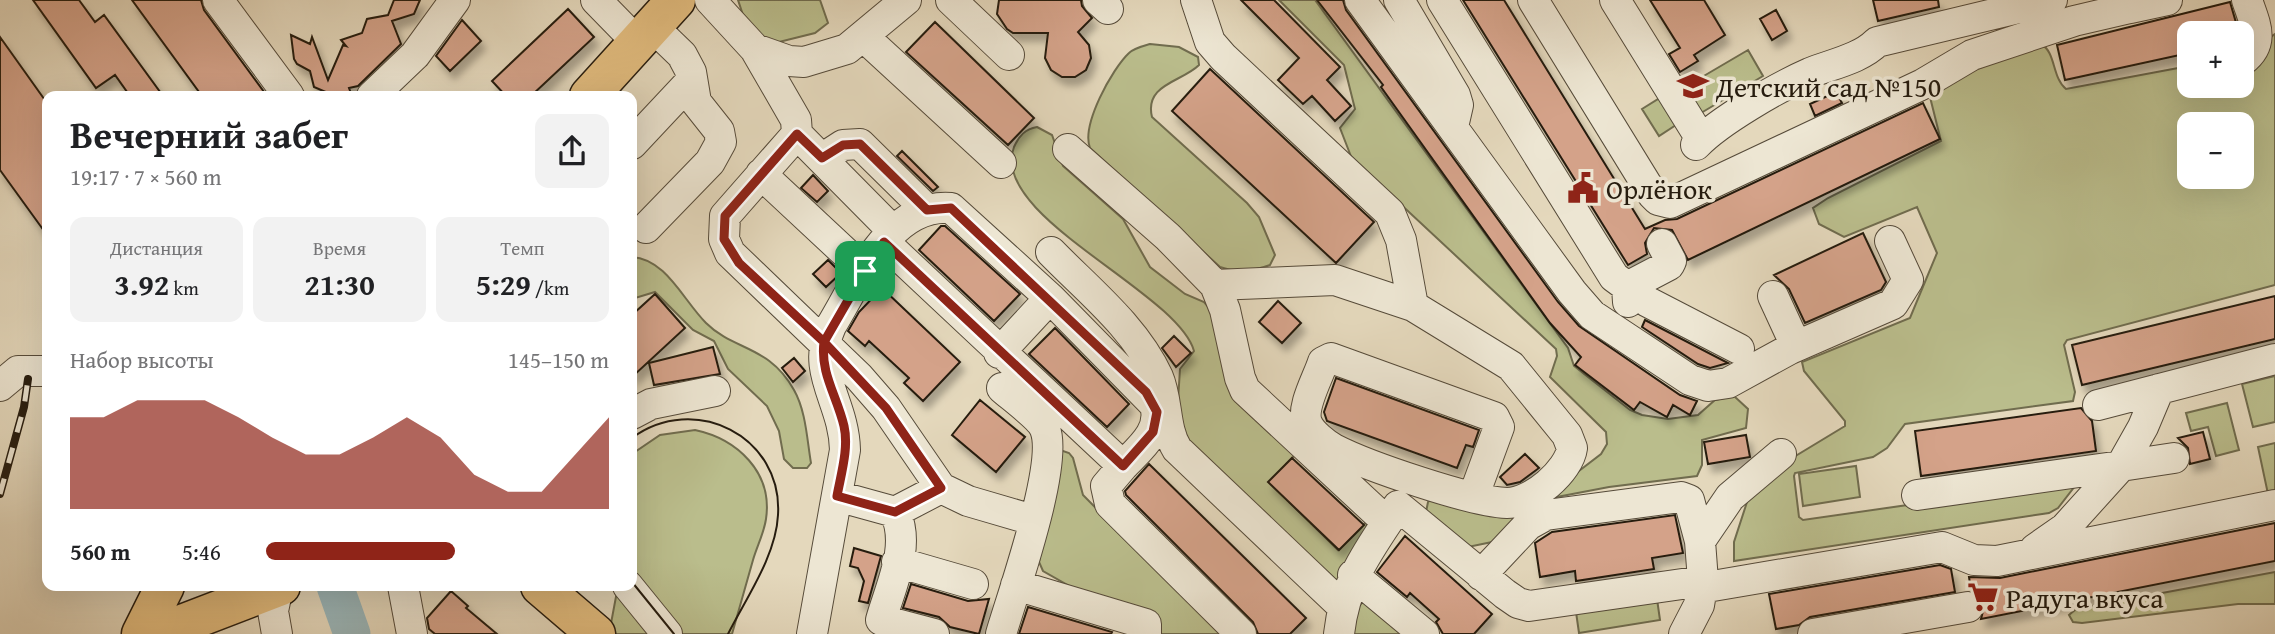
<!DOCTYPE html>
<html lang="ru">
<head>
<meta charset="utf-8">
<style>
	:root { --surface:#fff; --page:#f2f2f2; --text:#202124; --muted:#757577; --accent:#8f2418 }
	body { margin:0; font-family:"Gentium Book Plus",serif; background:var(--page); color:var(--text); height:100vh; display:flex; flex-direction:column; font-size:26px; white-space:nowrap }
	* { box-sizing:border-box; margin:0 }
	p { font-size:23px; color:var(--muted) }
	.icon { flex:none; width:38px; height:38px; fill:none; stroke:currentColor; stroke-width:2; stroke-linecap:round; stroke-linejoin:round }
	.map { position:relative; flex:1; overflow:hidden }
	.details { position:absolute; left:42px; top:91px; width:595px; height:500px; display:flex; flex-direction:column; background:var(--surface); border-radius:14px; box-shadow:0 7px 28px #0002 }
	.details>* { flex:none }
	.controls { position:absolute; left:2177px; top:21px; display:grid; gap:14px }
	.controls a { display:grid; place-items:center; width:77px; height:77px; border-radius:14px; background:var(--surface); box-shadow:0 7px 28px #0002; font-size:35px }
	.pin { position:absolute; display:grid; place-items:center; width:60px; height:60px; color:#fff; margin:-30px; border-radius:14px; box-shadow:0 4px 10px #0006 }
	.round { display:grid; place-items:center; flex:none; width:74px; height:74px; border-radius:14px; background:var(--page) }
	.overview { display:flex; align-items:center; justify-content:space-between; height:119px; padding:0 28px }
	h1 { font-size:38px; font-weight:700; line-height:52px }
	.figures { display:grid; grid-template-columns:repeat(3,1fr); gap:10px; height:119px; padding:7px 28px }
	.figures div { display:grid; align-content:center; border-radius:14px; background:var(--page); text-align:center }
	.figures b { font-size:30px; font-weight:700 }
	.figures small { font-size:19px; font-weight:400 }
	.figures p { font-size:19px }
	.chart { height:196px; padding:14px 28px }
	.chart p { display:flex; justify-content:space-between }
	.chart svg { width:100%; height:126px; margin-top:7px; fill:var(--accent); opacity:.7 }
	ul { padding:0 28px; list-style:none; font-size:23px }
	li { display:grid; grid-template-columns:112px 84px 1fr; align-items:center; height:52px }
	li i { height:18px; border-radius:9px; background:var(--accent) }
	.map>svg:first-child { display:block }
	.green { fill:#babd8c; stroke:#706c4e; stroke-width:2; fill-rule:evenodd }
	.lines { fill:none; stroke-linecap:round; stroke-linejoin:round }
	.river { stroke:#9ab7bb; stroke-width:37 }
	.building { fill:#d4a289; stroke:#261c0f; stroke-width:2; filter:url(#shadow) }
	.minor-casing { stroke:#564b3a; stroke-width:32 }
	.major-casing { stroke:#261c0f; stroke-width:41 }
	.minor { stroke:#ede6d3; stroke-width:30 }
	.major { stroke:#e2bc7e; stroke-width:38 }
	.tram { stroke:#261c0f; stroke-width:2 }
	.rail-casing { stroke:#261c0f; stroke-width:8 }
	.rail { stroke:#ede6d3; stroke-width:5; stroke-dasharray:16; stroke-linecap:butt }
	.route-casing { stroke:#fff; stroke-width:14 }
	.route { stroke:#8f2418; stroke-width:9 }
	.labels { text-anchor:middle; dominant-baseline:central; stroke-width:7; stroke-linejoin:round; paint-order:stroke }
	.poi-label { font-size:28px; fill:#261c0f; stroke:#ede6d3; text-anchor:start }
</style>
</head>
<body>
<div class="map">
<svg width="2275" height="634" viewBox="0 0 2275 634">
	<defs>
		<filter id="shadow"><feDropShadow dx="4.5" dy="8" stdDeviation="3.5" flood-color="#0004"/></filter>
	</defs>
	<rect width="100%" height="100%" fill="#e4d8bc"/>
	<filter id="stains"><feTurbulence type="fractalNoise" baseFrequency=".00286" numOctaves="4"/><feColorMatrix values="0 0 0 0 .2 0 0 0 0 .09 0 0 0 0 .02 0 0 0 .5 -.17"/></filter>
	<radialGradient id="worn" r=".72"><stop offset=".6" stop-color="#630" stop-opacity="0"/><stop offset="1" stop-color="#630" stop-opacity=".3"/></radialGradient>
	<path class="green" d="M738,0H820L828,23L815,33L775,43L758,36L746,24Z
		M1279,0H1315L1568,348L1574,366L1630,410L1642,415L1668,419L1698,415L1715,400L1734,396L1748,409L1746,428L1702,440V465L1697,476L1609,487L1541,500L1601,454L1607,444L1606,432L1550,377L1557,356L1556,349L1352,159L1340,128L1355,109L1344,65Z
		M2275,34V285L2067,340L2064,345L2075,392L2073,401L1905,424L1887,448L1873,457L1795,473L1794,476L1799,517L1803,520L2068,482L2075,486L2058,508L2049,513L1734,561V542L1748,499L1784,463L1845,426V421L1804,371L1802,362L1910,318L1937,253L1917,207L1844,237L1819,224L1813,208L1828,198L1941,141L1930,97L1936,85L2041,44C2056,52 2052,78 2066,89L2189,66V86H2242V57ZM2189,124H2242V177H2189Z
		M1150,44L1179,47L1198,57L1199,65C1182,82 1144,84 1152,117L1247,203L1259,217L1275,255L1270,265C1254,271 1237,273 1220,267L1090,148C1081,125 1112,69 1129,53C1134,48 1143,46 1150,44Z
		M1748,50L1763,76L1701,113L1685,87Z
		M1663,96L1679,123L1659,136L1642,109Z
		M1037,127L1052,135L1063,166L1123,219L1150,267L1185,294L1204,302L1211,310L1295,455L1269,482L1338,550L1367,521C1368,538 1343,562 1337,581L1183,442L1178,401L1180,369L1194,351C1177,291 988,216 1014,147C1019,136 1025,129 1037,127Z
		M632,257C666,259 683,300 706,323C734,351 769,345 794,390C806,411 807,440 811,463L807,468H793L784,459L779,431L767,406L728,369L714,341L693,330L655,292L632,299Z
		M2275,376V422L2253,427L2242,384Z
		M2227,403L2239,450L2216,456L2208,427L2191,431L2186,413Z
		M695,430C737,439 773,472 766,519C764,533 757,546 753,560C746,585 739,609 732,634H609L618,586H632V454L660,435Z
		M2275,443V492L2268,494L2258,447Z
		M1060,450L1069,453L1073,458L1083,495L1220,634H1154L1043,571L1039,562Z
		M1856,466L1860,497L1803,506L1799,474Z
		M1432,499L1521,518L1492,542L1468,547L1426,512L1428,502Z
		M2275,572V604H2238L2082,623L2073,622L2069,615L2076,609Z
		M1351,596L1360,605L1366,598L1413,634H1345Z
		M1657,599L1660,620L1579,633L1576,612Z"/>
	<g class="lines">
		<path class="river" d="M335,586L352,634"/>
	</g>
	<path class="building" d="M33,0H79L95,22L104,15L163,96H130L115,75L96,88Z
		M132,0H201L204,10L267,96H202Z
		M394,0H420L414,14L392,21L401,44L358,86L349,88L352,96H335L314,87L310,71L297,64L294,59L291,35L310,44L312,37L328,80L343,45L346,46L341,40L362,33L367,19L388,15Z
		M999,0H1081L1082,6L1092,18L1078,32L1089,45L1091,58L1086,70L1075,77H1062L1051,70L1045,58L1048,33H1013L1007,29L997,14Z
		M1241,0H1274L1340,67L1327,80L1351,106L1335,121L1312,96L1303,104L1278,80L1299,58Z
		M1317,0H1343L1346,10L1558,302L1579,326L1680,395L1697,401L1690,415L1673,405L1667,417L1640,402L1634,410L1575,365L1581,357L1550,323L1381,87L1383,85Z
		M1463,0H1504L1645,229L1665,220L1677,219L1923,103L1940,139L1688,260L1672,230L1654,228L1645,243L1647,254L1628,265Z
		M1650,0H1704L1725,35L1694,55L1698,61L1680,72L1669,54L1680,48Z
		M1873,0H1938L1939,7L1878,21Z
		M2230,2L2239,33H2189V53L2065,80L2057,45Z
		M568,9L594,37L531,96H506L492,81Z
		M1776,10L1787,31L1772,40L1760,19Z
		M462,20L481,41L450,71L436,56Z
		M935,22L1034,118L1008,145L906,52Z
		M0,37L47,103V235L0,170Z
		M1210,69L1374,222L1336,263L1172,111Z
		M1836,92L1842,103L1815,116L1810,104Z
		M902,151L938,187L933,191L897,156Z
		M813,175L828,191L817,202L801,188Z
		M941,226H945L1020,294L994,321L919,250Z
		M1863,233L1886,282L1881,290L1805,323L1789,289L1774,275Z
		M828,260L841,273L826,287L813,274Z
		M882,288L960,362L923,401L904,383L909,378L869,341L865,346L848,331L859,312Z
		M655,294L685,328L632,377V315Z
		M2275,296V339L2082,385L2072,345Z
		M1278,301L1301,323L1282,343L1259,322Z
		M1645,320L1728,363L1710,368L1698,364L1642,327Z
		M1055,328L1129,404L1107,427L1029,354Z
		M1174,336L1191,353L1176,367L1162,348Z
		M713,347L720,374L654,385L649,363Z
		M794,358L805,371L793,382L782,368Z
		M1336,378L1479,430L1473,447L1466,445L1457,468L1327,421L1324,412Z
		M980,400L1025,437L996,472L952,435Z
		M2081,408L2092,421L2096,451L1921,476L1915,431Z
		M2203,432L2210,459L2190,464L2188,448L2178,438Z
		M1746,435L1750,457L1708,464L1704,442Z
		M1525,454L1539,468L1520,482L1507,485L1500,477Z
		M1292,458L1364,525L1339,550L1268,482Z
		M1149,464L1306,618L1290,634H1258L1253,622L1126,495L1125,491Z
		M1675,515L1683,553L1652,558L1654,569L1576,581L1575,571L1540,577L1535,543L1552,532Z
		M2275,523V561L1981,619L1985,603L1981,595L1971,590L1969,577L2000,578Z
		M1405,536L1492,614L1474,634H1443L1436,622L1439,619L1410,593L1407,597L1377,572Z
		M854,548L881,556L868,603L859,601L864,581L858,568L850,566Z
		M1940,565L1951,569L1955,592L1810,617L1799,625L1776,629L1769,594Z
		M911,584L968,601L989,599L979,634L950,627L939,617L903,608Z
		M451,591L468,606L466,608L497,634H435L429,629L427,618Z
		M1028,607L1112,632L1111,634H1019Z"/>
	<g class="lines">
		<defs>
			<path id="minor" d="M218,0L289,96
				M596,0L638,43
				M710,0L755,49L789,61L804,62L847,49L906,0
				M951,0L1009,55
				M1098,0L1108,9
				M1196,0L1210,42L1223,57L1390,213L1401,240L1413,306
				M1360,0L1572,292L1592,315L1690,380L1708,386L1728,383L1790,349L1893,304L1908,280L1890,241
				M1399,0L1455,95L1458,105L1453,127
				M1442,0L1614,277L1648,302L1739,349
				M1533,0L1653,195L1658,200L1670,203L1923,84L1972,55L2074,21L2130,8
				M1615,0L1701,139
				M2125,0L2130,8L2167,0
				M864,37L1001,163
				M755,49L796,120L797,134L892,230
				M2242,61C2266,43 2255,24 2247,0
				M372,96L415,55L455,0
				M797,134L725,216L724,239L730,253L859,377L886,408L941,488L968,501L1033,520
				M632,144L692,80
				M1696,145C1719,121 1778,87 1810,73C1832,64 1860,59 1877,42L2052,0
				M1068,149L1168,237L1215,285L1225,310L1240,378L1245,390L1387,522
				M823,158L843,145L860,144L927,210
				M761,174L865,271
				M646,228L710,162L721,142L719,131L696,102L691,72L682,55L653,27
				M884,242L1123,466L1106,486L1110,504L1241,634
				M1051,252C1088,290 1135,327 1158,377C1168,400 1164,428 1177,449L1342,606
				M1215,285L1335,280L1413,306L1511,366L1567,435L1572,448C1569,471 1532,503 1507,503C1472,502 1367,466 1334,449C1325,444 1311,433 1307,423C1301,407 1318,378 1323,362L1331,358L1494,417L1499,427L1474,495
				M1773,296L1796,346
				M1050,298L1155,405C1163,431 1139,449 1123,466
				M1628,302L1627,287L1669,265L1671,261L1662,244
				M0,386L18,371H47
				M2098,405L2275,359
				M632,414L651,404L715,391
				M1917,495L2121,466L2143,427L2159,389
				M837,496L895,512C911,546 891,585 881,620L934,634
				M1398,506L1505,594L1518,603L1529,606L1703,581
				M895,512L941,488
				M2035,549L2065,528L2121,466L2174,458
				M897,562L973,584
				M1353,575L1424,634
				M1481,575L1528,525L1546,515L1681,497L1689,500L1700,541
				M1016,585L1146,624V634
				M403,586L412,634
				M628,586L667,634
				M1701,588L1942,547L1974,560L1997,561L2275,505
				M277,634L273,611L278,587
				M812,634L845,450C844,401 810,373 831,326C858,282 889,203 951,208L1050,298L999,353
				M1001,634C1013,593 1059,464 1045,429C1041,418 1012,397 1002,388
				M1339,634C1345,580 1369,550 1398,506
				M1684,634L1699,605L1703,581L1700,541L1730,497L1781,454
				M1813,634L1968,607"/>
			<path id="major" d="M589,96L676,0
				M540,586L596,634
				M141,634L165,586
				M156,634L281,586"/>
		</defs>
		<use href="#minor" class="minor-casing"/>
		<use href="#major" class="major-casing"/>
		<use href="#minor" class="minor"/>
		<use href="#major" class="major"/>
		<path class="tram" d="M632,438C694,392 783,436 778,515C776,556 746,598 728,634
			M632,582L674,634"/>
		<defs>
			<path id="rail" d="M0,494L24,407L28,379"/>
		</defs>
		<use href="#rail" class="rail-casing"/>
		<use href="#rail" class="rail"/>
	</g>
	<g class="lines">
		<defs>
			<path id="route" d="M865,271L824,342L886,408L941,488L895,512L837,496C841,474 849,448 844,426C837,396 820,373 824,342L739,263L724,239L725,216L797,134L822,158L843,145L860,144L927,210L951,208L1146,392L1157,412L1153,432L1123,466L884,242L865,271"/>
		</defs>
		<use href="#route" class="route-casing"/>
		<use href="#route" class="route"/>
	</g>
	<defs>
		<symbol id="school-bare" viewBox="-9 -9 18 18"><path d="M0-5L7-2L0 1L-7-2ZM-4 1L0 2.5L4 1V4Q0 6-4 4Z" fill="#8f2418" stroke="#ede6d3" stroke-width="2.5" paint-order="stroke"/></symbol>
		<symbol id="civic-bare" viewBox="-9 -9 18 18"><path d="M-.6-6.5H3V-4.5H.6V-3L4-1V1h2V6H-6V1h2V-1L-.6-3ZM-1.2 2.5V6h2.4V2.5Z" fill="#8f2418" stroke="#ede6d3" stroke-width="2.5" paint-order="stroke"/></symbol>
		<symbol id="supermarket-bare" viewBox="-9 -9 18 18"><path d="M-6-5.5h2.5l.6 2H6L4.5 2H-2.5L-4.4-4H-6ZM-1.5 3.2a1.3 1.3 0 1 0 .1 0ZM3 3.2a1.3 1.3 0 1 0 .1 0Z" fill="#8f2418" stroke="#ede6d3" stroke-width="2.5" paint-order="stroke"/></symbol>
	</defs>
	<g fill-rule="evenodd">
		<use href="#school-bare" x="1671" y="64" width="44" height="44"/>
		<use href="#civic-bare" x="1561" y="166" width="44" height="44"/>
		<use href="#supermarket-bare" x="1961" y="575" width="44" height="44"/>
	</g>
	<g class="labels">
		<g class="poi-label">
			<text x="1716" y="86">Детский сад №150</text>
			<text x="1606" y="188">Орлёнок</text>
			<text x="2006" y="597">Радуга вкуса</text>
		</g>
	</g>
	<rect width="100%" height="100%" filter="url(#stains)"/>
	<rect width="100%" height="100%" fill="url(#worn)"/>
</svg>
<div class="controls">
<a>+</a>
<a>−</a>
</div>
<div class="pin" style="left:865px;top:271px;background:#1e9e55"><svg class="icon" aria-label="arrive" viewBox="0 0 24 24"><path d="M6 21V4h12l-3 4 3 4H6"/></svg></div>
<section class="details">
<div class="overview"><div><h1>Вечерний забег</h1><p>19:17 · 7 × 560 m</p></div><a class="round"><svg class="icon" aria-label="share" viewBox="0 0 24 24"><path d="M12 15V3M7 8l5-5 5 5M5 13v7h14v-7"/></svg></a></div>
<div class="figures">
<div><p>Дистанция</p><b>3.92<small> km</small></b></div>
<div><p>Время</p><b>21:30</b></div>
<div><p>Темп</p><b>5:29<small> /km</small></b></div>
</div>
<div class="chart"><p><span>Набор высоты</span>145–150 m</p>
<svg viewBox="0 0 160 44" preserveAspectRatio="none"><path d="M0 44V12L10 12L20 6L30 6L40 6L50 12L60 19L70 25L80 25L90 19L100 12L110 19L120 32L130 38L140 38L150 25L160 12V44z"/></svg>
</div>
<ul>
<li><b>560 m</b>5:46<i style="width:55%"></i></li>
</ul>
</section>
</div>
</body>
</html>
